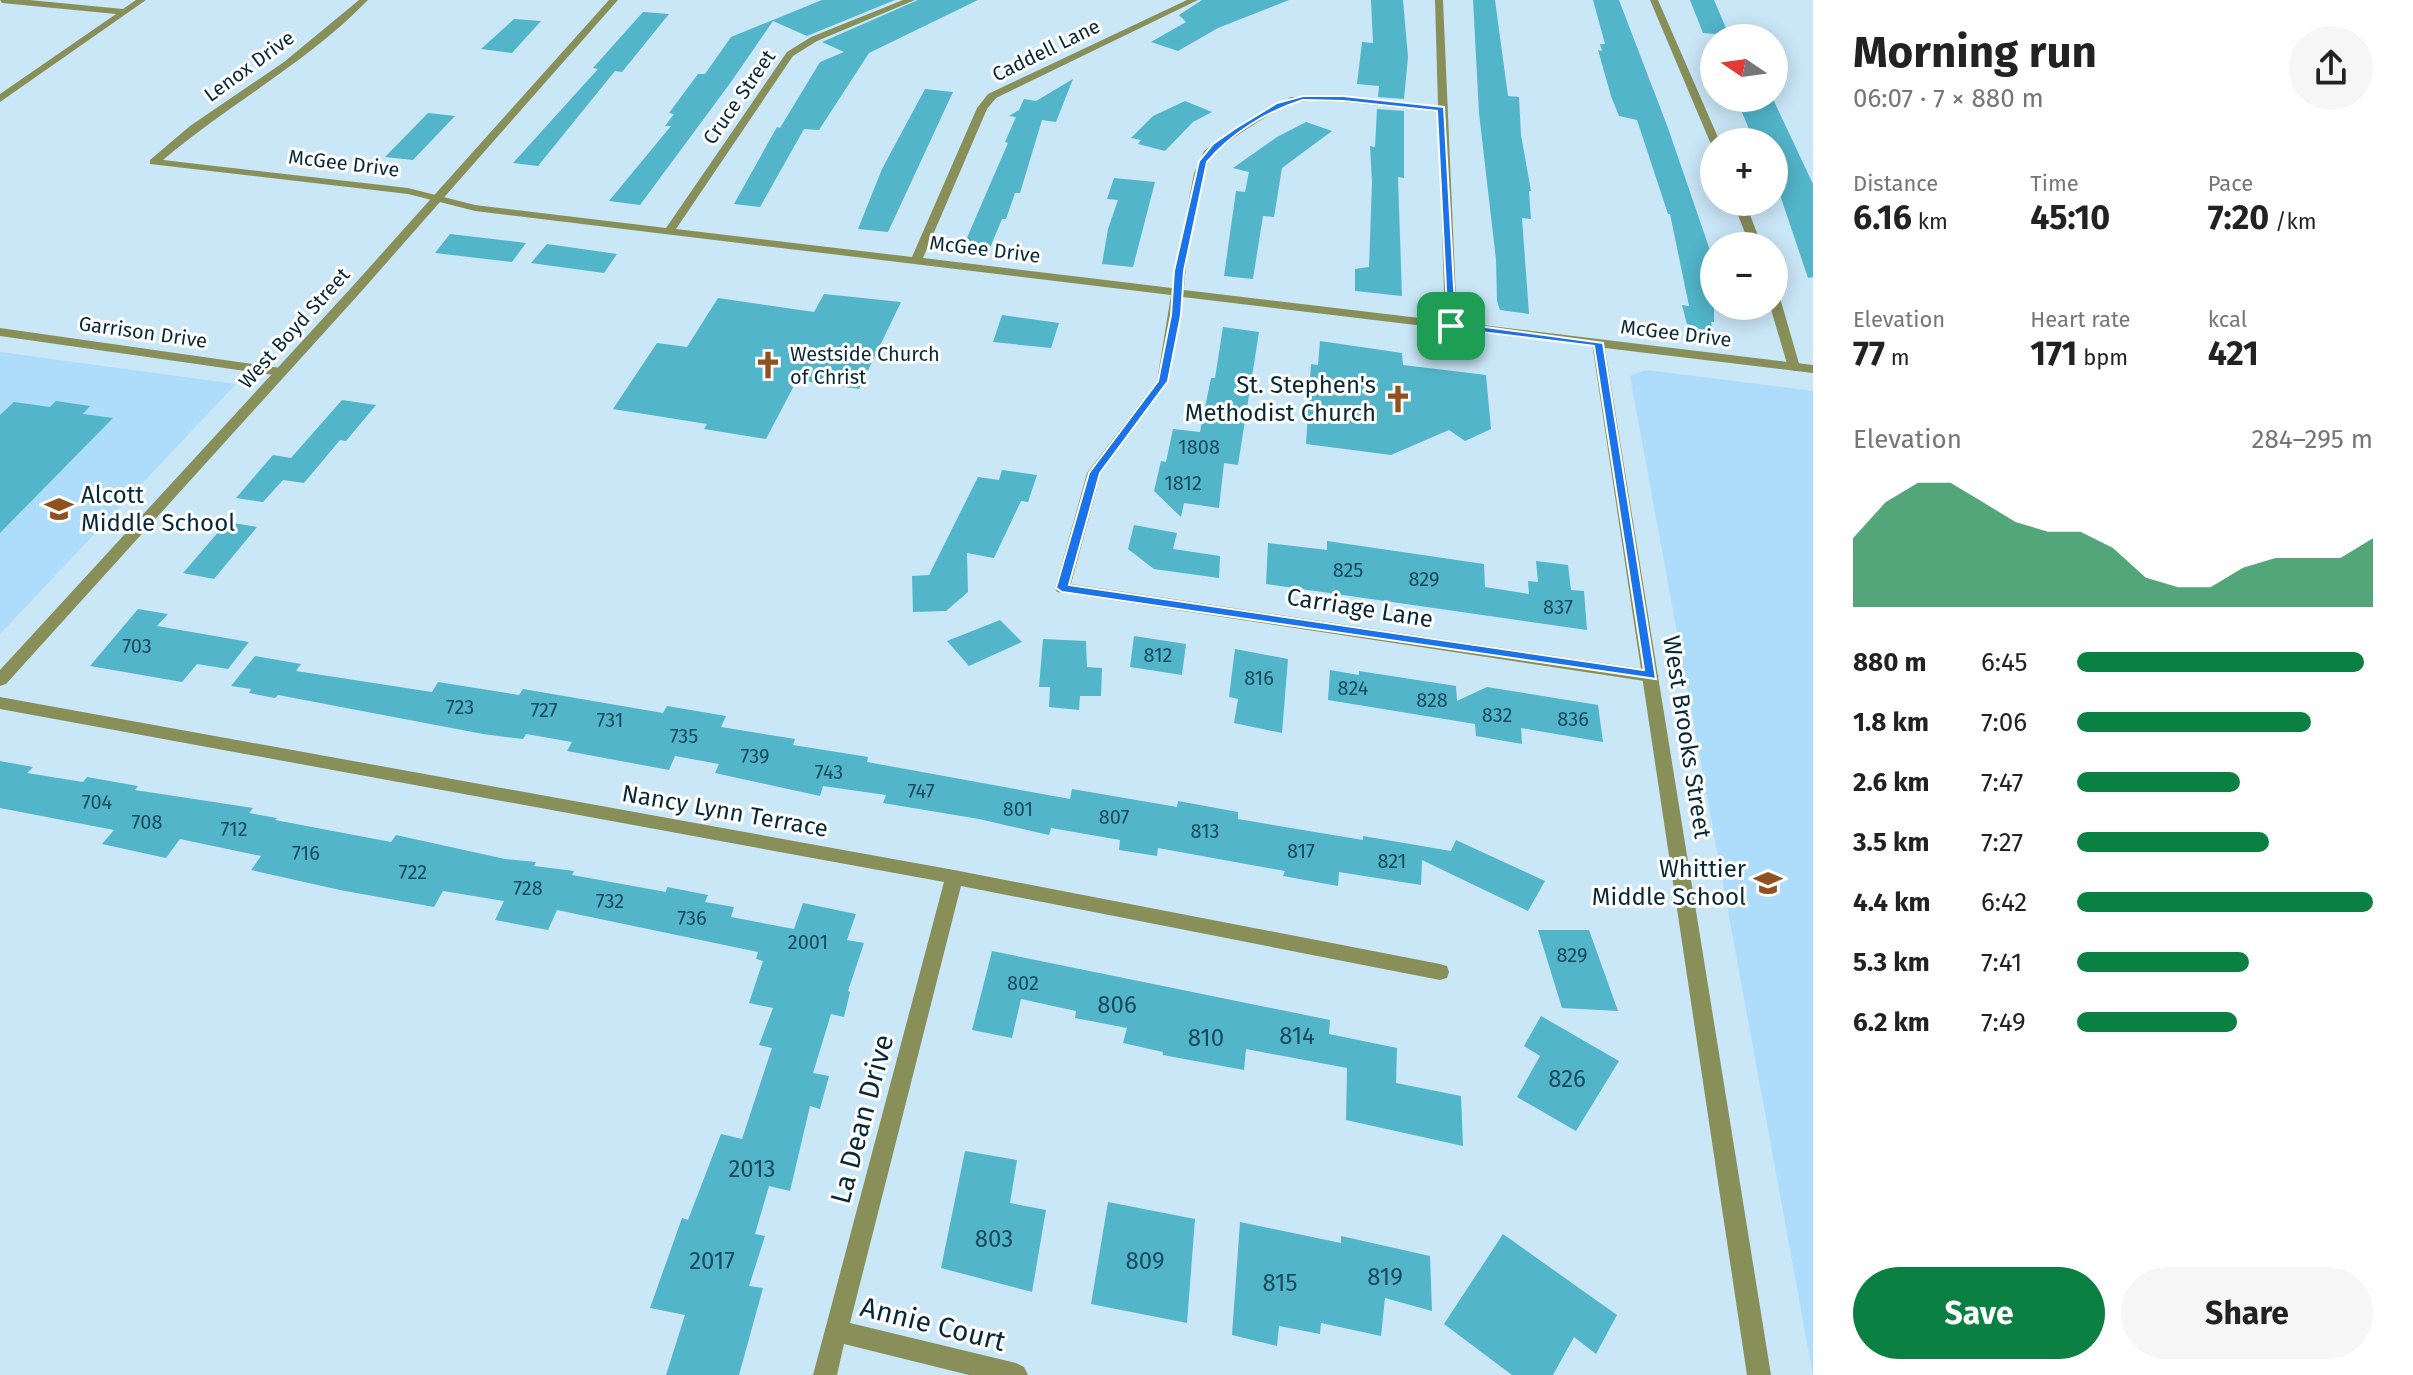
<!DOCTYPE html>
<html lang="en">
<head>
<meta charset="utf-8">
<style>
	:root { --surface:#fff; --page:#f6f6f6; --text:#222; --muted:#767676; --accent:#0b8043 }
	body { margin:0; font-family:"Fira Sans",sans-serif; background:var(--page); color:var(--text); height:100vh; display:flex; flex-direction:column; font-size:30px; white-space:nowrap }
	* { box-sizing:border-box; margin:0 }
	p { font-size:26px; color:var(--muted) }
	.icon { flex:none; width:44px; height:44px; fill:none; stroke:currentColor; stroke-width:2; stroke-linecap:round; stroke-linejoin:round }
	.map { position:relative; flex:1; overflow:hidden }
	.panel { display:flex; flex-direction:column; background:var(--surface); width:600px }
	.panel>* { flex:none }
	.needle { width:52px; rotate:283deg }
	.buttons { position:absolute; left:1700px; top:24px; display:grid; gap:16px }
	.buttons a { display:grid; place-items:center; width:88px; height:88px; border-radius:50%; background:var(--surface); box-shadow:0 4px 20px #0003; font-size:40px }
	.pin { position:absolute; display:grid; place-items:center; width:68px; height:68px; color:#fff; margin:-34px; border-radius:16px; box-shadow:0 4px 12px #0006 }
	.round { display:grid; place-items:center; flex:none; width:84px; height:84px; border-radius:42px; background:var(--page) }
	.headline { display:flex; align-items:center; justify-content:space-between; height:136px; padding:0 40px }
	h1 { font-size:44px; font-weight:700; line-height:60px }
	.stats { display:grid; grid-template-columns:repeat(3,1fr); gap:12px; height:136px; padding:8px 40px }
	.stats div { display:grid; align-content:center }
	.stats b { font-size:34px; font-weight:700 }
	.stats small { font-size:22px; font-weight:400 }
	.stats p { font-size:22px }
	.chart { height:224px; padding:16px 40px }
	.chart p { display:flex; justify-content:space-between }
	.chart svg { width:100%; height:144px; margin-top:8px; fill:var(--accent); opacity:.7 }
	.action { display:flex; gap:16px; margin-top:auto; padding:16px 40px }
	.action a { flex:1; height:92px; border-radius:48px; background:var(--accent); color:#fff; font-size:32px; font-weight:700; line-height:92px; text-align:center }
	.action a+a { background:var(--page); color:var(--text) }
	ul { padding:0 40px; list-style:none; font-size:26px }
	li { display:grid; grid-template-columns:128px 96px 1fr; align-items:center; height:60px }
	li i { height:20px; border-radius:10px; background:var(--accent) }
	main { display:flex; flex:1; min-height:0 }
	.map>svg:first-child { display:block }
	.built { fill:#adddfa }
	.building { fill:#52b5ca }
	.lines { fill:none; stroke-linecap:round; stroke-linejoin:round }
	.minor { fill:#888f59; fill-rule:evenodd }
	.tertiary { fill:#888f59; fill-rule:evenodd }
	.route { fill:#1a73e8; stroke:#fff; stroke-width:2; fill-rule:evenodd }
	.labels { text-anchor:middle; dominant-baseline:central; stroke-width:6; stroke-linejoin:round; paint-order:stroke }
	.far-street-label { font-size:20px; fill:#072839; stroke:#fff }
	.far-poi-label { font-size:20px; fill:#072839; stroke:#fff; text-anchor:start }
	.number-label { font-size:20px; fill:#1a4b5d }
	.poi-label { font-size:24px; fill:#072839; stroke:#fff; text-anchor:end }
	.street-label { font-size:24px; fill:#072839; stroke:#fff }
	.near-number-label { font-size:24px; fill:#1a4b5d }
	.near-street-label { font-size:28px; fill:#072839; stroke:#fff }
</style>
</head>
<body>
<main>
<div class="map">
<svg width="1813" height="1375" viewBox="0 0 1813 1375">
	<rect width="100%" height="100%" fill="#cae7f8"/>
	<path class="built" d="M0,352L236,384L0,634Z
		M1646,370L1813,391V1375L1630,376Z"/>
	<path class="building" d="M822,0H895L807,36L773,21L731,82L640,205L609,201L671,126H665L674,114L669,113L698,74H705L731,37Z
		M918,0H978L869,53L819,130L804,129L760,207L734,204L777,127L780,128L820,62L844,52L822,42Z
		M1202,0H1289L1218,28L1178,51L1151,42L1186,22L1179,15Z
		M1371,0H1403L1408,57L1404,99L1378,97L1379,86L1357,84L1362,42L1373,43Z
		M1473,0H1495L1508,96L1519,97L1521,135L1531,191H1529L1531,219L1522,218L1529,314L1500,310L1497,301L1496,260L1479,113Z
		M1593,0H1619L1668,128L1714,262V322H1711L1714,335L1689,332L1682,305L1689,306L1670,214H1668L1637,120L1619,116L1611,96L1598,50L1602,51L1600,44H1605Z
		M1690,0H1714L1729,35L1703,33Z
		M643,12L669,14L622,72L615,71L538,166L513,163L598,69L593,68Z
		M514,19L541,21L512,53L481,49Z
		M1073,79L1056,122L1042,120L1020,193H1015L1006,219H1002L989,250L963,247L1008,143L1005,142L1016,117L1009,116L1019,110L1024,99L1036,101Z
		M925,89L953,92L888,232L858,229L882,169Z
		M1736,98L1773,99L1813,184V277L1808,278L1774,177V142H1768L1765,135L1755,134L1753,130L1749,129Z
		M1185,101L1212,112L1193,122L1165,151L1138,144L1141,140L1131,138L1153,116Z
		M1377,109L1404,111V178L1398,177L1402,296L1355,291V269L1369,267L1372,182L1370,146L1375,147Z
		M428,113L455,116L413,160L385,157Z
		M1306,122L1332,131L1282,168L1274,217L1263,216L1253,279L1224,276L1236,191L1245,192L1249,172L1233,168L1277,137Z
		M1114,178L1155,182L1133,267L1102,264L1108,229L1118,200L1107,199Z
		M450,234L526,243L512,262L435,253Z
		M547,244L617,254L604,273L531,263Z
		M824,294L901,302L859,389L797,380L766,439L704,429L707,424L613,409L657,343L687,347L718,298L814,312Z
		M1002,315L1059,323L1051,348L993,342Z
		M1223,327L1259,332L1238,465L1224,463L1219,508L1184,503L1181,517L1154,491L1161,461L1166,462L1173,429L1200,432L1211,378H1215Z
		M1320,341L1402,353L1403,365L1486,375L1491,429L1465,441L1449,430L1391,455L1306,444L1311,364L1318,365Z
		M342,400L376,405L346,441L340,440L304,483L283,480L263,502L236,498L273,455L291,458Z
		M56,401L90,406L83,414L113,418L0,533V415L14,402L50,407Z
		M1002,470L1037,475L1028,502L1021,501L994,558L967,553L968,592L946,611L913,612L912,576L929,575L978,477L999,480Z
		M227,522L257,527L214,579L183,573Z
		M1134,525L1177,533L1173,549L1220,556L1219,578L1154,569L1128,549Z
		M1327,541L1484,564L1485,587L1529,594L1528,581L1538,582L1536,561L1568,565L1571,590L1584,591L1587,630L1266,584L1268,543L1327,550Z
		M138,609L168,614L157,626L249,642L228,669L197,664L182,682L90,666Z
		M1000,620L1022,642L969,666L947,641Z
		M1134,636L1186,644L1182,675L1130,667Z
		M1043,639L1086,641L1087,667L1102,668L1101,696H1080L1079,710L1049,707L1050,687H1039Z
		M1235,649L1288,659L1282,733L1234,723L1238,699L1229,697Z
		M255,656L301,664L296,671L432,692L438,682L519,695L523,689L663,713L667,706L726,716L721,727L795,739L793,745L868,757L867,762L1070,799L1072,789L1177,807L1178,801L1238,812V819L1363,840V836L1451,851L1456,840L1545,881L1528,911L1422,860L1421,885L1339,872L1338,886L1283,876L1285,871L1158,848L1157,856L1119,850L1120,840L1051,828L1049,835L979,819L883,803L886,795L823,786L820,796L715,773L719,764L675,756L669,770L567,751L572,742L526,734L523,739L483,734L278,695L275,698L249,693L251,689L231,686Z
		M1330,670L1359,675V671L1456,686L1457,701L1487,687L1598,705L1603,742L1521,728L1522,744L1476,736L1475,724L1328,700Z
		M0,761L33,767L27,773L83,782L87,777L138,786L135,790L253,808L249,813L277,818L275,820L391,842L396,835L505,859L536,862L534,866L574,871L572,875L666,892L667,887L708,895L705,902L734,907L731,917L794,929L803,903L856,914L847,940L864,943L848,991L850,992L844,1017L831,1014L813,1073L829,1076L820,1109L810,1106L790,1191L769,1186L755,1234L765,1236L749,1286L763,1288L739,1375H666L685,1315L650,1308L682,1218L688,1220L721,1134L742,1139L772,1048L759,1045L773,1008L749,1003L763,961L756,959L758,952L557,910L548,930L495,920L504,901L443,891L434,907L340,890L251,870L261,856L180,839L166,858L102,844L114,830L0,808Z
		M1538,930H1589L1618,1011L1562,1008Z
		M992,951L1330,1020L1329,1034L1397,1048L1396,1083L1461,1096L1463,1146L1346,1120L1347,1068L1246,1049L1244,1070L1163,1055V1052L1123,1043L1127,1028L1075,1018L1076,1011L1021,999L1012,1038L972,1030Z
		M1541,1016L1619,1061L1576,1131L1517,1097L1540,1056L1524,1046Z
		M965,1151L1017,1160L1010,1203L1046,1210L1032,1292L941,1268Z
		M1108,1202L1195,1219L1187,1323L1091,1304Z
		M1240,1222L1341,1243V1236L1430,1256L1432,1311L1385,1298L1381,1336L1321,1323L1320,1334L1279,1326L1277,1346L1232,1335Z
		M1503,1234L1617,1315L1596,1354L1574,1337L1553,1375H1512L1444,1324Z"/>
	<g class="lines">
		<path class="minor" d="M0,0H29L123,9L136,0H146L0,102V94L116,14L2,3Z
			M359,0H368C308,62 229,104 163,160L408,188L475,205L666,228L787,52L811,37L903,0H915L817,41L793,56L676,229L912,257L977,108L988,94L1187,0H1198L996,98L987,109L923,258L1172,288L1194,173L1204,151L1235,128L1291,97L1343,96L1438,106L1435,0H1443L1457,322L1598,339L1604,343L1598,347L1183,297L1169,381L1101,473L1071,584L1651,670L1659,676L1651,682L1057,592L1055,588L1087,473L1157,381L1171,295L475,211L408,194L150,164V160L190,126L284,62ZM1343,102L1438,112L1445,321L1184,290C1185,263 1198,178 1211,157C1218,146 1280,106 1294,103C1308,99 1328,102 1343,102Z
			M1650,0H1658L1720,142H1714V145L1710,142Z
			M1733,202H1745L1762,246H1750Z
			M1774,294L1780,298L1800,367L1798,370L1794,371L1788,367L1770,306H1774Z
			M0,328L281,368L287,372L281,376L0,336Z
			M0,697L954,870L1440,964L1447,966L1449,972L1447,978L1440,980L961,886L850,1323L1016,1363L1024,1367L1028,1375H969L844,1344L837,1375H813L944,882L0,709Z"/>
		<path class="tertiary" d="M609,0H618L359,294L6,684L0,686V670L351,288Z
			M1598,339L1813,365V373L1605,348L1771,1375H1747L1592,343Z"/>
	</g>
	<path class="route" d="M1303,96H1343L1444,107L1456,323L1603,343L1656,679L1062,592L1056,588L1089,473L1158,381L1171,315L1174,271L1199,161L1213,144L1236,128L1277,103ZM1303,100L1343,101L1437,111L1448,328L1594,346L1644,670L1069,585L1100,473L1168,381L1181,315L1184,271L1207,162C1231,133 1268,111 1303,100Z"/>
	<defs>
		<symbol id="church-bare" viewBox="-9 -9 18 18"><path d="M-1.2-6h2.4v3.5h3.3v2.4h-3.3V6h-2.4V-.1h-3.3v-2.4h3.3Z" fill="#91501d" stroke="#fff" stroke-width="2.5" paint-order="stroke"/></symbol>
		<symbol id="school-bare" viewBox="-9 -9 18 18"><path d="M0-5L7-2L0 1L-7-2ZM-4 1L0 2.5L4 1V4Q0 6-4 4Z" fill="#91501d" stroke="#fff" stroke-width="2.5" paint-order="stroke"/></symbol>
	</defs>
	<g fill-rule="evenodd">
		<use href="#church-bare" x="748" y="345" width="40" height="40"/>
		<use href="#church-bare" x="1378" y="379" width="40" height="40"/>
		<use href="#school-bare" x="39" y="489" width="40" height="40"/>
		<use href="#school-bare" x="1748" y="863" width="40" height="40"/>
	</g>
	<g class="labels">
		<g class="far-street-label">
			<text transform="translate(1046 50) rotate(-26)">Caddell Lane</text>
			<text transform="translate(249 66) rotate(-36)">Lenox Drive</text>
			<text transform="translate(739 97) rotate(-55)">Cruce Street</text>
			<text transform="translate(344 163) rotate(7)">McGee Drive</text>
			<text transform="translate(985 249) rotate(7)">McGee Drive</text>
			<text transform="translate(294 328) rotate(-48)">West Boyd Street</text>
			<text transform="translate(143 332) rotate(8)">Garrison Drive</text>
			<text transform="translate(1676 333) rotate(7)">McGee Drive</text>
		</g>
		<g class="far-poi-label">
			<text x="790" y="354">Westside Church<tspan x="790" dy="23">of Christ</tspan></text>
		</g>
		<g class="number-label">
			<text x="1199" y="447">1808</text>
			<text x="1183" y="483">1812</text>
			<text x="1348" y="570">825</text>
			<text x="1424" y="579">829</text>
			<text x="1558" y="607">837</text>
			<text x="137" y="646">703</text>
			<text x="1158" y="655">812</text>
			<text x="1259" y="678">816</text>
			<text x="1353" y="688">824</text>
			<text x="1432" y="700">828</text>
			<text x="460" y="707">723</text>
			<text x="544" y="710">727</text>
			<text x="1497" y="715">832</text>
			<text x="1573" y="719">836</text>
			<text x="610" y="720">731</text>
			<text x="684" y="736">735</text>
			<text x="755" y="756">739</text>
			<text x="829" y="772">743</text>
			<text x="921" y="791">747</text>
			<text x="97" y="802">704</text>
			<text x="1018" y="809">801</text>
			<text x="1114" y="817">807</text>
			<text x="147" y="822">708</text>
			<text x="234" y="829">712</text>
			<text x="1205" y="831">813</text>
			<text x="1301" y="851">817</text>
			<text x="306" y="853">716</text>
			<text x="1392" y="861">821</text>
			<text x="413" y="872">722</text>
			<text x="528" y="888">728</text>
			<text x="610" y="901">732</text>
			<text x="692" y="918">736</text>
			<text x="808" y="942">2001</text>
			<text x="1572" y="955">829</text>
			<text x="1023" y="983">802</text>
		</g>
		<g class="poi-label">
			<text x="1376" y="385">St. Stephen's<tspan x="1376" dy="28">Methodist Church</tspan></text>
			<text x="81" y="495" text-anchor="start">Alcott<tspan x="81" dy="28">Middle School</tspan></text>
			<text x="1746" y="869">Whittier<tspan x="1746" dy="28">Middle School</tspan></text>
		</g>
		<g class="street-label">
			<text transform="translate(1360 608) rotate(9)">Carriage Lane</text>
			<text transform="translate(1687 737) rotate(81)">West Brooks Street</text>
			<text transform="translate(725 811) rotate(10)">Nancy Lynn Terrace</text>
		</g>
		<g class="near-number-label">
			<text x="1117" y="1005">806</text>
			<text x="1297" y="1036">814</text>
			<text x="1206" y="1038">810</text>
			<text x="1567" y="1079">826</text>
			<text x="752" y="1169">2013</text>
			<text x="994" y="1239">803</text>
			<text x="712" y="1261">2017</text>
			<text x="1145" y="1261">809</text>
			<text x="1385" y="1277">819</text>
			<text x="1280" y="1283">815</text>
		</g>
		<g class="near-street-label">
			<text transform="translate(862 1119) rotate(-75)">La Dean Drive</text>
			<text transform="translate(933 1324) rotate(14)">Annie Court</text>
		</g>
	</g>
</svg>
<div class="buttons">
<a><svg class="needle" viewBox="-14 -14 28 28"><path d="M0-13l5 13h-10z" fill="#e53935"/><path d="M0 13l5-13h-10z" fill="#767676"/></svg></a>
<a>+</a>
<a>−</a>
</div>
<div class="pin" style="left:1451px;top:326px;background:#1e9e55"><svg class="icon" aria-label="arrive" viewBox="0 0 24 24"><path d="M6 21V4h12l-3 4 3 4H6"/></svg></div>
</div>
<section class="panel">
<div class="headline"><div><h1>Morning run</h1><p>06:07 · 7 × 880 m</p></div><a class="round"><svg class="icon" aria-label="share" viewBox="0 0 24 24"><path d="M12 15V3M7 8l5-5 5 5M5 13v7h14v-7"/></svg></a></div>
<div class="stats">
<div><p>Distance</p><b>6.16<small> km</small></b></div>
<div><p>Time</p><b>45:10</b></div>
<div><p>Pace</p><b>7:20<small> /km</small></b></div>
</div>
<div class="stats">
<div><p>Elevation</p><b>77<small> m</small></b></div>
<div><p>Heart rate</p><b>171<small> bpm</small></b></div>
<div><p>kcal</p><b>421</b></div>
</div>
<div class="chart"><p><span>Elevation</span>284–295 m</p>
<svg viewBox="0 0 160 44" preserveAspectRatio="none"><path d="M0 44V23L10 12L20 6L30 6L40 12L50 18L60 21L70 21L80 26L90 35L100 38L110 38L120 32L130 29L140 29L150 29L160 23V44z"/></svg>
</div>
<ul>
<li><b>880 m</b>6:45<i style="width:97%"></i></li>
<li><b>1.8 km</b>7:06<i style="width:79%"></i></li>
<li><b>2.6 km</b>7:47<i style="width:55%"></i></li>
<li><b>3.5 km</b>7:27<i style="width:65%"></i></li>
<li><b>4.4 km</b>6:42<i style="width:100%"></i></li>
<li><b>5.3 km</b>7:41<i style="width:58%"></i></li>
<li><b>6.2 km</b>7:49<i style="width:54%"></i></li>
</ul>
<div class="action"><a>Save</a><a>Share</a></div>
</section>
</main>
</body>
</html>
